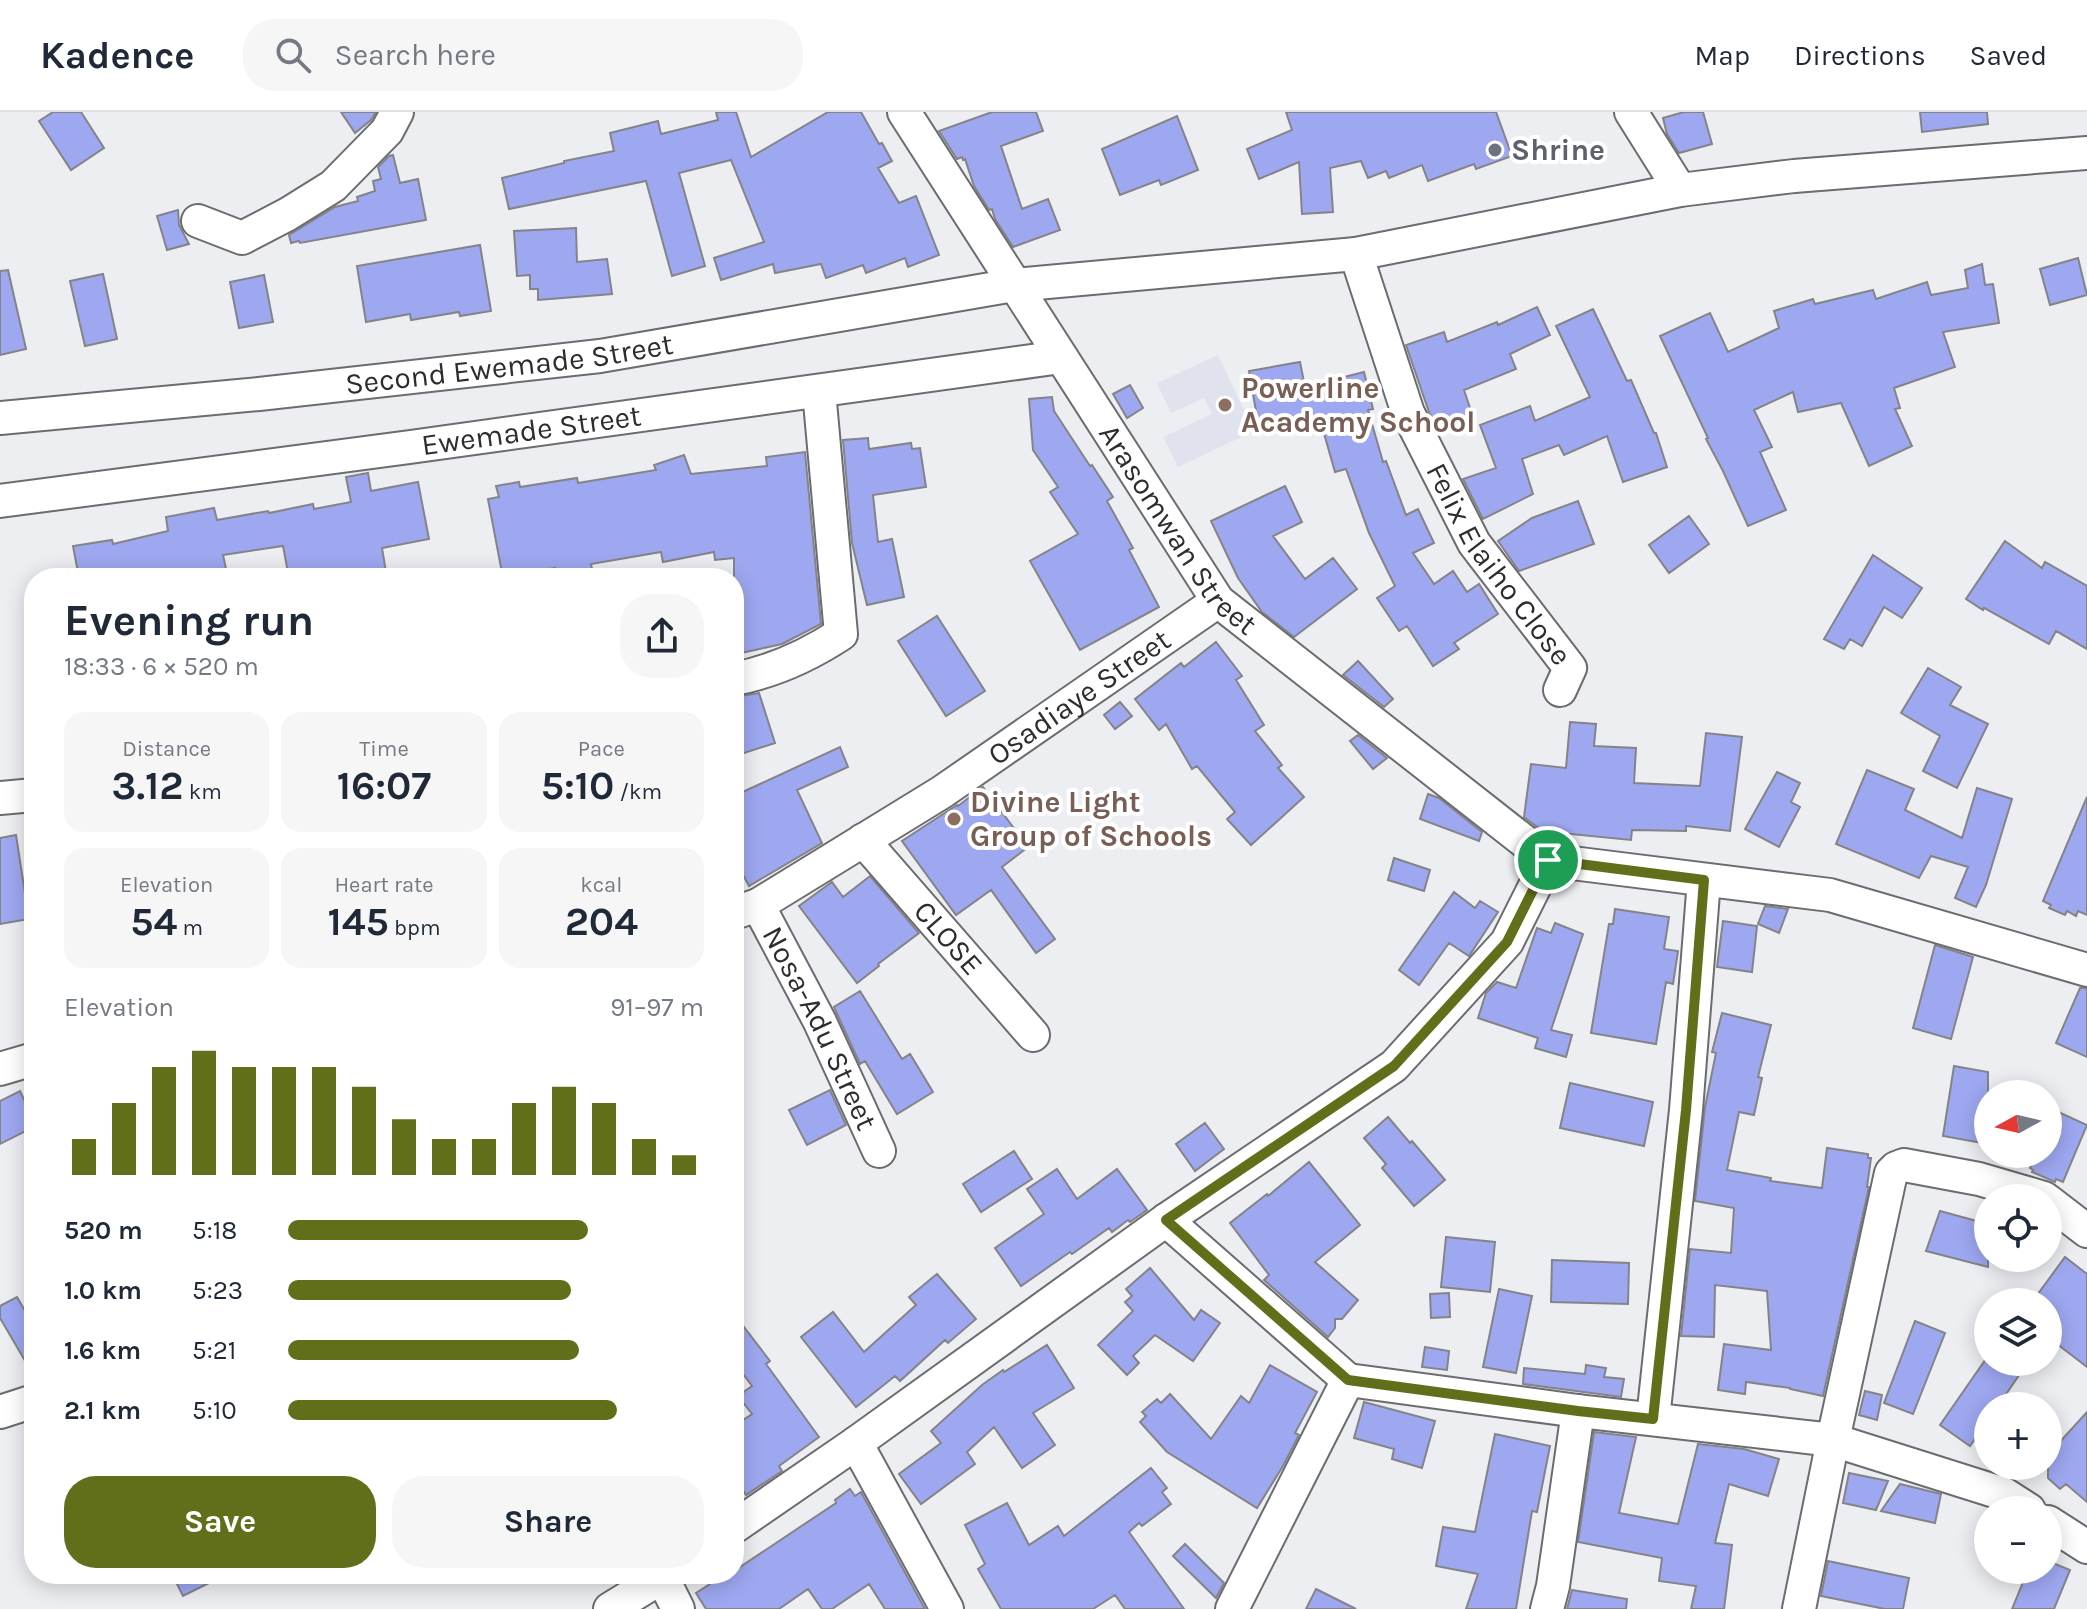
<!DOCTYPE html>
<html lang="en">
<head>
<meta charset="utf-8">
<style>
	:root { --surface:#fff; --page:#f6f6f7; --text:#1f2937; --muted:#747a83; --line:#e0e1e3; --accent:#626f1a }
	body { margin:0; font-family:Karla,sans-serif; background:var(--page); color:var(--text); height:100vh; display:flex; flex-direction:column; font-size:30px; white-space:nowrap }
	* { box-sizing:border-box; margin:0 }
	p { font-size:26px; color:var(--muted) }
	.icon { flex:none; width:44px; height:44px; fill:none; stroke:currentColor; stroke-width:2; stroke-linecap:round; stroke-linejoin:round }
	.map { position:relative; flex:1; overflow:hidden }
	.panel { position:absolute; left:24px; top:456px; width:720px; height:1016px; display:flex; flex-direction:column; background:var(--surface); border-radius:32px; box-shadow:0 4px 20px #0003 }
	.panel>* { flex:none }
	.needle { width:52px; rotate:262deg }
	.controls { position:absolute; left:1974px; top:968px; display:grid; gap:16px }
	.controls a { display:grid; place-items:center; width:88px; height:88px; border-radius:50%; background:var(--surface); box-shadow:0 4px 20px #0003; font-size:40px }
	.pin { position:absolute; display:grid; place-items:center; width:68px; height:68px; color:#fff; margin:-34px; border:4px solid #fff; border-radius:50%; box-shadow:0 2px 8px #0007 }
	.round { display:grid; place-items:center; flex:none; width:84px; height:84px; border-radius:32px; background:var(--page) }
	.head { display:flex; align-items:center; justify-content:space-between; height:136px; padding:0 40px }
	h1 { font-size:44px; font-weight:700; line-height:60px }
	.metrics { display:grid; grid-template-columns:repeat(3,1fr); gap:12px; height:136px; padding:8px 40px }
	.metrics div { display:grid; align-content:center; border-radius:20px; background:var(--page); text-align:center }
	.metrics b { font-size:40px; font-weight:700 }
	.metrics small { font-size:22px; font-weight:400 }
	.metrics p { font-size:22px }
	.chart { height:224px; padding:16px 40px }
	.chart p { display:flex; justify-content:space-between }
	.chart svg { width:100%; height:144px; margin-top:8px; stroke:var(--accent); stroke-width:6 }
	.button { display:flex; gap:16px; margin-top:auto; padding:16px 40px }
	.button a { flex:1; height:92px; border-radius:32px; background:var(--accent); color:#fff; font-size:32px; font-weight:700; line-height:92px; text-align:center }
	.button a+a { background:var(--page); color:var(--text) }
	ul { padding:0 40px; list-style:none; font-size:26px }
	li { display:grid; grid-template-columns:128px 96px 1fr; align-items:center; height:60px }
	li i { height:20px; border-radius:10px; background:var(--accent) }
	header { display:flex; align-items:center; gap:48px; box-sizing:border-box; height:112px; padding:0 40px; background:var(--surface); border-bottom:2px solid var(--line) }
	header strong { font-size:38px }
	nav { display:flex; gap:44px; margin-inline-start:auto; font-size:28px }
	.search { width:560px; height:72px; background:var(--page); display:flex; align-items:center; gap:20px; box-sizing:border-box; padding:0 28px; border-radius:32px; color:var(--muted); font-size:30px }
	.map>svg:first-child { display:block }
	.built { fill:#e0e2ed }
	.building { fill:#9ea8f1; stroke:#848488; stroke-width:2 }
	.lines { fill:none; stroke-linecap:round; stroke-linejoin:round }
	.minor-casing { stroke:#6b6c6f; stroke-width:36 }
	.minor { stroke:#fff; stroke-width:32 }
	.route-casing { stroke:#fff; stroke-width:16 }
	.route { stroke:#626f1a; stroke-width:10 }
	.worship-dot { fill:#6b7280; stroke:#fff; stroke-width:3 }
	.education-dot { fill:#8d6e63; stroke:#fff; stroke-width:3 }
	.labels { text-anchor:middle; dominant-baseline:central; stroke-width:8; stroke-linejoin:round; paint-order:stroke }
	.worship-label { font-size:30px; font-weight:bold; fill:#5b616d; stroke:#fff; text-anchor:start }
	.street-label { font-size:30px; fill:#2c2d2e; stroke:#fff }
	.education-label { font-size:30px; font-weight:bold; fill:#785e54; stroke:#fff; text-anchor:start }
</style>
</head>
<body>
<header>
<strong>Kadence</strong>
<div class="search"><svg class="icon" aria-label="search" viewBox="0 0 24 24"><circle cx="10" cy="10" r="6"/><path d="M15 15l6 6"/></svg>Search here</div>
<nav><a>Map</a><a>Directions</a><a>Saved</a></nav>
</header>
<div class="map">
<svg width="2087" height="1497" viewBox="0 0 2087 1497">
	<rect width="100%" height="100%" fill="#edeef2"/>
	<path class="built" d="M1218,243L1254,319L1178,355L1163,325L1212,302L1204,286L1171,301L1157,271Z"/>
	<path class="building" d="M53,0H81L104,36L71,58L39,9Z
		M341,0H376L371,8L355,21Z
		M716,0H736L751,45L828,0H861L879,32L882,31L892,49L878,56L899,91L916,84L939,143L908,155L905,146L866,161L863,153L826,166L821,152L775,161L773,152L721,168L714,146L764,130L731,48L679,61L705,154L672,164L646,69L509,97L502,66L564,51V49L614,39L610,21L658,9L661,22L718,8Z
		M992,0H1036L1043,19L1001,34L1022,97L1048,87L1060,118L1013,135L995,107L992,97L989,98L974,74L965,47L963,48L962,45L957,47L939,19Z
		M1286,0H1496L1512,44L1476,57L1474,52L1428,69L1422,53L1389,66L1386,59L1368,66L1361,49L1330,56L1333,100L1302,102L1299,50L1259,67L1247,37L1292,18Z
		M1684,0H1703L1712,32L1679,41L1667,22L1663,6Z
		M1920,0H1987L1988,12L1922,20Z
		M1177,4L1198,58L1161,73L1159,68L1120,83L1102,37Z
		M393,43L400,71L418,67L426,108L300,131L299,129L291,131L289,123L335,95L358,89L357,85L375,79L373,69L381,67L378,55L389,44Z
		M178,98L179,113L189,132L167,138L157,104Z
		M576,116L577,150L607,147L612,182L538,188V177H530V163L517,164L514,119Z
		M480,133L491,199L460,204L459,200L411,208L410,202L366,210L357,154Z
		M2078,146L2087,183L2050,193L2040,157Z
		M1982,152L1985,173L1993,172L1999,211L1943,220L1955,255L1894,276L1900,296L1895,297L1912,334L1869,354L1841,291L1798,300L1793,280L1754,298L1772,335L1760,340L1786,398L1748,414L1723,359L1706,327L1708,326L1660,224L1710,201L1728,240L1779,216L1774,199L1813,187L1815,192L1873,178L1876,187L1927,170L1931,183L1968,176L1965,158Z
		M8,158L26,237L0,243V159Z
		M103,162L117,227L85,234L70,169Z
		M264,163L273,210L239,216L230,170Z
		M1537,195L1550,223L1510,242L1516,257L1464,278L1474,308L1439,320L1429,300L1406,233L1444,220L1447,230L1497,210L1498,213Z
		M1593,197L1627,269L1631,268L1654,321H1656L1667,355L1623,370L1607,324L1564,343L1559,333L1522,347L1533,382L1483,407L1463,367L1496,356L1480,313L1530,294L1535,309L1590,285L1556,214Z
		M1300,250L1305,275L1364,260L1373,297L1368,298L1383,350L1386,349L1406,403L1418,397L1434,431L1413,441L1434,472L1453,459L1467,480L1479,472L1498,502L1454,531L1459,537L1433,554L1407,514L1399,519L1377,486L1395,474L1369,421L1346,357L1335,360L1321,311L1260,322L1249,259Z
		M1130,273L1143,296L1127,306L1113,282Z
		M1052,285L1054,299L1090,354L1092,353L1113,385L1107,389L1133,436L1129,438L1159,495L1080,538L1030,449L1078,422L1050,380L1058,375L1033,338L1029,287Z
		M868,326L869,337L911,331L912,337L920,336L926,375L873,383L878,430L892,427L904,485L867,493L852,431L843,328Z
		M805,340L821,512L782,532L741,541L740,538L734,540V446L715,448L714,440L663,450L661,440L591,452L592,457L556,463L555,456L503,466L488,387L499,385L496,374L519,370L520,375L577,366L578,371L656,358L654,353L684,343L691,362L767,354L766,345Z
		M368,361L371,379L418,370L429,427L382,436L387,466H289L283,434L223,443L228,466H79L73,434L112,428L113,432L168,419L166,405L214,396L217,408L268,399L269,401L313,392L314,397L351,390L346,365Z
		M1285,374L1302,410L1273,424L1305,467L1333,446L1357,477L1294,525L1262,500L1238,466L1211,409Z
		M1578,389L1594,432L1519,459L1498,429L1532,406Z
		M1689,404L1709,432L1669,461L1649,433Z
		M2005,429L2042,456L2045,450L2087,474V537L2056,519L2049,532L1984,496L1983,498L1966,487Z
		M1873,443L1922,476L1902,506L1884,495L1862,534L1850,527L1844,537L1824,527Z
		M937,504L985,579L946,604L898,529Z
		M1216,530L1242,564L1236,568L1264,613L1255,619L1282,653L1278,656L1304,685L1251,733L1227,707L1235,700L1197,654L1192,657L1166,612L1159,618L1135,587L1181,551L1184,555Z
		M1358,549L1393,587L1384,595L1343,563Z
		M1928,556L1961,575L1950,593L1988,612L1957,676L1923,659L1940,624L1901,601Z
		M759,581L775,631L738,643L734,629V585Z
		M1120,590L1132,604L1115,617L1104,603Z
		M1570,610L1596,612L1594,634L1636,636L1634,671L1700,674L1706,621L1742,625L1730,719L1686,714V719L1632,718L1631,728L1561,721V723L1545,721L1524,705L1531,652L1566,656Z
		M1358,623L1387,646L1373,657L1350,629Z
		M840,635L848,655L797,678L822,731L749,774L739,755L734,757V684Z
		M1867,658L1914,677L1905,698L1962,726L1977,676L2012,687L1986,773L1976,795L1955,786L1968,755L1931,744L1919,766L1836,732Z
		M1777,660L1800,671L1791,690L1800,695L1779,735L1745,717Z
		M983,675L1028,735L1002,755L1055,827L1036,841L991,778L956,803L902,729L957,693L958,694Z
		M1428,682L1439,686L1482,720L1479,729L1420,707Z
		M2087,685V803L2078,799L2076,804L2067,799L2065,803L2049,796L2051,793L2043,789Z
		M16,723L29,807L0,812V726Z
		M1394,746L1430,758L1424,779L1388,768Z
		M870,764L919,821L878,852L879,854L857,871L799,794L832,770L843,785Z
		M1454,780L1475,796L1480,789L1498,800L1469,844L1449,831L1419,873L1399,858Z
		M1765,794L1788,797L1779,821L1758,812Z
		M1615,797L1669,805L1664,837L1678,839L1673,872L1666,870L1656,932L1591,921L1609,812H1613Z
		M1723,809L1757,814L1752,860L1717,855Z
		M1555,811L1583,822L1551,918L1572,923L1566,945L1535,936L1538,926L1478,906L1486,881L1497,870L1516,876L1537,816L1551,821Z
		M1935,833L1973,845L1951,927L1913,916Z
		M2080,876H2087V945L2056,931Z
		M860,879L902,947L910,942L933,980L897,1002L865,949L860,952L834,895Z
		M1722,901L1771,913L1758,965L1762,966L1754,1003L1739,1000L1727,1058L1771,1066L1770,1069L1822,1076L1827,1036L1868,1042V1046H1871L1867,1075H1869L1823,1284L1790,1277V1276L1746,1270L1745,1282L1718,1278L1724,1232L1771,1238L1767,1179L1715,1173L1714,1225L1681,1224L1690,1137L1731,1141L1734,1096L1695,1089L1705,995L1716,941L1712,940Z
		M1954,954L1988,960V1032L1943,1024Z
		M1570,971L1653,990L1644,1034L1560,1016Z
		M830,978L846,1013L807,1033L789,998Z
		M20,979L34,1009V1015L0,1032V989Z
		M2054,998L2087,1013L2063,1070L2056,1067L2055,1070L2032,1060L2033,1058L2030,1056L2036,1042H2048V1012Z
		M1388,1005L1410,1031L1412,1029L1445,1068L1414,1094L1382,1056L1386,1052L1364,1026Z
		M1205,1011L1224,1037L1195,1059L1176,1032Z
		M1014,1039L1032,1067L981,1100L963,1072Z
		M1309,1050L1360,1113L1315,1150L1358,1188L1342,1207H1335V1216L1328,1225L1264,1168L1269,1163L1230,1111L1267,1082L1268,1084Z
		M1057,1057L1077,1087L1117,1057L1147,1098L1130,1110L1128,1108L1112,1120L1109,1116L1072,1142L1070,1140L1021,1174L995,1136L1044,1102L1027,1077Z
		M1940,1099L1988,1112V1155L1926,1139Z
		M1446,1125L1495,1130L1490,1180L1441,1175Z
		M2065,1145L2087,1162V1255L2048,1225V1190H2032Z
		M1552,1148L1629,1151L1628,1192L1551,1190Z
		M1150,1156L1194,1208L1201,1198L1220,1211L1193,1249L1155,1223L1133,1244L1139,1251L1127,1263L1098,1233L1133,1199L1125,1190L1132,1184L1126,1177Z
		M937,1162L976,1207L948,1231L945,1228L900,1269L895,1264L856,1295L801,1225L833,1200L864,1240L916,1193L909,1185Z
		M1499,1177L1532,1184L1516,1261L1483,1255Z
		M1449,1181L1450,1205L1431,1206L1430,1182Z
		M17,1185L24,1197L34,1191V1264L0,1206V1194Z
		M734,1202L770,1249L766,1252L819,1325L779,1354L782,1359L746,1383L734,1364V1314L752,1302L738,1284L752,1274L734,1250Z
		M1915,1209L1945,1221L1913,1302L1884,1291Z
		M1047,1233L1074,1276L1033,1301L1055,1333L1022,1356L994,1315L967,1340L975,1352L921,1392L899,1362L941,1331L931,1319L982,1273L1003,1258L1004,1260Z
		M1425,1235L1449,1239L1447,1258L1422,1255Z
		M1988,1244V1250H2028L1998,1294H1988V1308L1970,1334L1940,1313Z
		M1270,1253L1317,1280L1295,1321L1299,1323L1283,1354L1257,1396L1167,1340L1140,1310L1146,1304L1142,1300L1157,1287L1161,1291L1170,1282L1211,1327L1241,1284L1249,1291Z
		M1586,1253L1606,1256L1604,1265L1624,1267L1621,1285L1523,1272L1524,1256L1585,1262Z
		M1865,1279L1882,1283L1877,1308L1859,1303Z
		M1364,1290L1435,1309L1422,1356L1392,1347L1394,1337L1354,1326Z
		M2087,1300V1390L2066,1372L2060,1377L2048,1366V1343Z
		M1594,1320L1636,1325L1619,1401L1678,1412L1698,1332L1744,1337L1779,1347L1768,1384L1729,1372L1715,1431L1732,1433L1724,1497H1691L1696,1474L1659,1469L1662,1446L1578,1430Z
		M1495,1322L1550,1334L1537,1400L1532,1399L1516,1497H1466L1478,1462L1436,1454L1443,1415L1475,1420Z
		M1151,1356L1167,1376L1162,1380L1171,1392L1142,1414L1139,1411L1129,1420L1184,1497H1125L1115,1483L1093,1497H1001L978,1457L985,1452L965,1413L1007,1391L1029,1433L1058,1414L1064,1424Z
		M1849,1361L1888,1369L1876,1398L1843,1391Z
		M1900,1372L1941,1382L1935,1411L1881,1399Z
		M850,1377L855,1384L861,1380L925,1497H885L869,1472L832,1497H822L808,1477L779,1497H706L696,1481L724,1463L725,1465L734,1462V1459L836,1391L835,1388Z
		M1185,1432L1224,1471L1216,1486L1173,1444Z
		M1828,1449L1909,1466L1903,1497H1885L1821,1484Z
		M2048,1449L2070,1458L2054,1497H2012L2028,1458H2048Z
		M172,1462H227L183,1484Z
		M1316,1477L1356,1497H1306Z
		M1572,1478L1627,1487L1626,1497H1567Z"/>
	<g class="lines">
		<defs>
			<g id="minor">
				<path id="s1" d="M904,0L1218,489L1548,748"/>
				<path d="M1631,0L1680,78"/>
				<path d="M198,109L242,126L288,102L333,74L387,19L397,0"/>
				<path id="s2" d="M1356,142L1408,301L1474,431L1570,556L1560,578"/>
				<path id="s3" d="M0,306L259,282L600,244L1014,173L1356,142L1680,78L1794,64L2087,41"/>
				<path id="s4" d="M0,389L410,335L1061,245"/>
				<path d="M734,567C771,560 809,543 841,522L819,279"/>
				<path d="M0,686L34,683"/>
				<path id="s5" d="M863,728L1033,923"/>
				<path d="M1548,748L1830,783L2087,858"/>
				<path id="s6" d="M758,793L820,910L879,1039"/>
				<path id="s7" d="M734,801L758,793L942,680L1218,489"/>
				<path d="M0,957L34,947"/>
				<path d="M2048,1089L2087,1119"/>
				<path d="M1166,1108L1348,1268L1578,1299L1833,1328L2004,1382L2029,1398"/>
				<path d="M0,1300L34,1289"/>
				<path d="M1653,1307L1686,998L1704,768"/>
				<path d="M856,1331L947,1497"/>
				<path d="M2048,1410L2087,1435"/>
				<path d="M734,1415L856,1331L1166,1108L1394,954L1507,830L1548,748"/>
				<path d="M662,1465L678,1497"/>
				<path d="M610,1497L667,1462"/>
				<path d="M1232,1497L1348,1268"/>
				<path d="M1547,1497L1553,1474L1578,1299"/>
				<path d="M1799,1497L1833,1328L1891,1061L1896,1056L1904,1053L1979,1067L2044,1086"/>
			</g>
		</defs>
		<use href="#minor" class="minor-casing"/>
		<use href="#minor" class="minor"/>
	</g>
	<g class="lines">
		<defs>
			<path id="route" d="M1548,748L1704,768L1686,998L1653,1307L1578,1299L1348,1268L1166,1108L1394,954L1507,830Z"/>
		</defs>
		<use href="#route" class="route-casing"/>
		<use href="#route" class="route"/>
	</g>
	<circle class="worship-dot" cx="1495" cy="38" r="8"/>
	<g class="education-dot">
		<circle cx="1225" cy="293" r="8"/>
		<circle cx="954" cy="707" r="8"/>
	</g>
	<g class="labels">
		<g class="worship-label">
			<text x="1511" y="38">Shrine</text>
		</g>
		<g class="street-label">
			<text stroke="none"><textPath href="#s3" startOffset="512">Second Ewemade Street</textPath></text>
			<text stroke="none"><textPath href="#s4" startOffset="536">Ewemade Street</textPath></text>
			<text stroke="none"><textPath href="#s1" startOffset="500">Arasomwan Street</textPath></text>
			<text stroke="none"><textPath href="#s2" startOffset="344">Felix Elaiho Close</textPath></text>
			<text stroke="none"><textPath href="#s7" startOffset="408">Osadiaye Street</textPath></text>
			<text stroke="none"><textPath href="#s5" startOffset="130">CLOSE</textPath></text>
			<text stroke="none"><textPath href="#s6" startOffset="138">Nosa-Adu Street</textPath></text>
		</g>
		<g class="education-label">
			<text x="1241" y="276">Powerline<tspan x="1241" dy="34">Academy School</tspan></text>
			<text x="970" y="690">Divine Light<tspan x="970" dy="34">Group of Schools</tspan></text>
		</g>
	</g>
</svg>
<div class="controls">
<a><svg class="needle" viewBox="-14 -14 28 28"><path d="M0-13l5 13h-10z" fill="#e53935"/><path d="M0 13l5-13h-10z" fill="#747a83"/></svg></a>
<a><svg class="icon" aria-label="locate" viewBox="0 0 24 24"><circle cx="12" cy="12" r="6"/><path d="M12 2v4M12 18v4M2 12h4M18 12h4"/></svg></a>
<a><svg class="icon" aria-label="layers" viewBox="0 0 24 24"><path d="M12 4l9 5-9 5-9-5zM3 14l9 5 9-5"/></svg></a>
<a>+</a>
<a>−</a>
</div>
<div class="pin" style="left:1548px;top:748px;background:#1e9e55"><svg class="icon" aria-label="arrive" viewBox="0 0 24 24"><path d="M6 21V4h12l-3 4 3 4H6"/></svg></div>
<section class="panel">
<div class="head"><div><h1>Evening run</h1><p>18:33 · 6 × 520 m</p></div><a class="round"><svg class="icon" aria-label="share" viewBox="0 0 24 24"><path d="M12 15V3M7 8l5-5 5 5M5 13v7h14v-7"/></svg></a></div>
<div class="metrics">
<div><p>Distance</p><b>3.12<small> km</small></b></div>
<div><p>Time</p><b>16:07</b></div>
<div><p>Pace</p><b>5:10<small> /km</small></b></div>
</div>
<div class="metrics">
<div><p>Elevation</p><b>54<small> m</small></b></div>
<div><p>Heart rate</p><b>145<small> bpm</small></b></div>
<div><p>kcal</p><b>204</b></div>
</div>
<div class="chart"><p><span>Elevation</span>91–97 m</p>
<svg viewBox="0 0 160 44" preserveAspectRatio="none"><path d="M5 44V33M15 44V22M25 44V11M35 44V6M45 44V11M55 44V11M65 44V11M75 44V17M85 44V27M95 44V33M105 44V33M115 44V22M125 44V17M135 44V22M145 44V33M155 44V38"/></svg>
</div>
<ul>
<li><b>520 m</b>5:18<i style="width:72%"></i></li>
<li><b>1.0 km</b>5:23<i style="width:68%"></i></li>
<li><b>1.6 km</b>5:21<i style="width:70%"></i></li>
<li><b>2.1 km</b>5:10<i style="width:79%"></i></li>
</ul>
<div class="button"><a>Save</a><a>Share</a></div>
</section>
</div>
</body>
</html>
